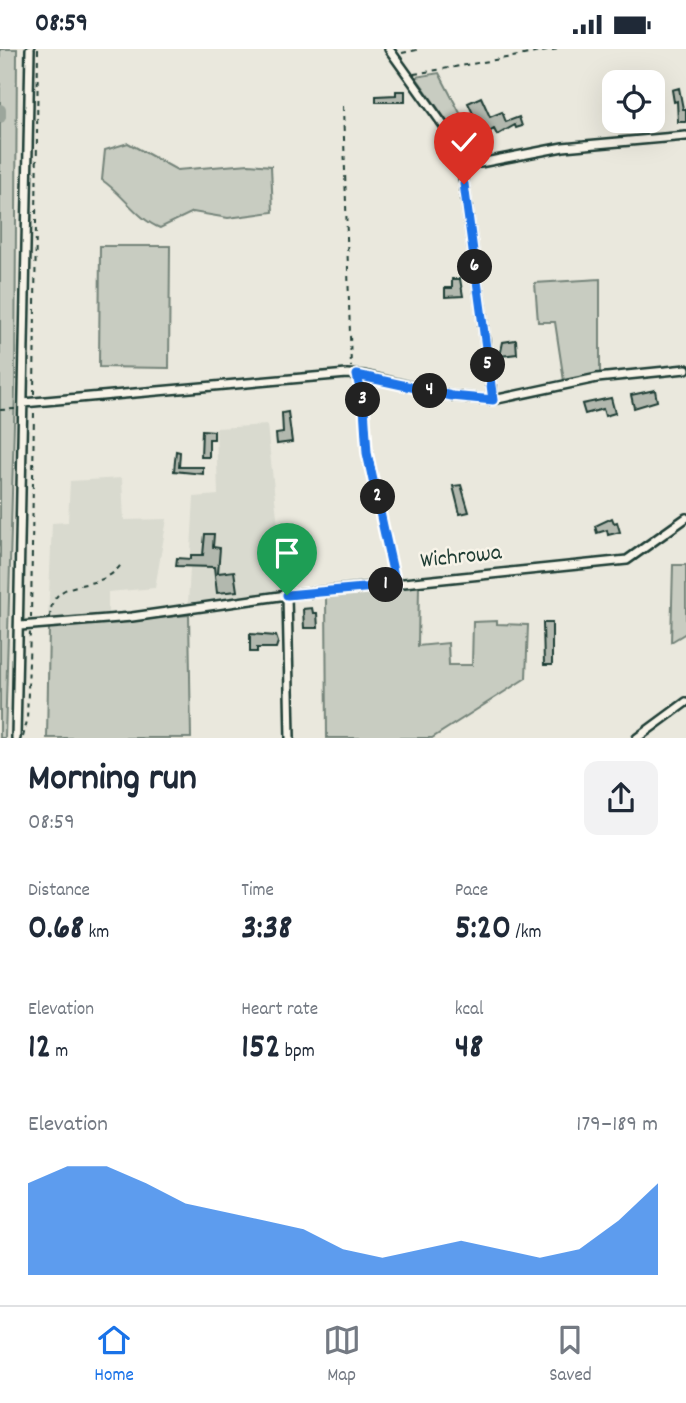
<!DOCTYPE html>
<html lang="en">
<head>
<meta charset="utf-8">
<style>
	:root { --surface:#fff; --page:#f2f2f3; --text:#1f2937; --muted:#747a83; --line:#e0e1e3; --accent:#1a73e8 }
	body { margin:0; font-family:Dekko,sans-serif; background:var(--page); color:var(--text); height:100vh; display:flex; flex-direction:column; font-size:26px; white-space:nowrap }
	* { box-sizing:border-box; margin:0 }
	p { font-size:23px; color:var(--muted) }
	.icon { flex:none; width:38px; height:38px; fill:none; stroke:currentColor; stroke-width:2; stroke-linecap:round; stroke-linejoin:round }
	.map { position:relative; height:689px; overflow:hidden }
	.details { display:flex; flex-direction:column; background:var(--surface); flex:1 }
	.details>* { flex:none }
	.controls { position:absolute; left:602px; top:21px; display:grid; gap:14px }
	.controls a { display:grid; place-items:center; width:63px; height:63px; border-radius:14px; background:var(--surface); box-shadow:0 7px 28px #0002; font-size:35px }
	.pin { position:absolute; display:grid; place-items:center; width:60px; height:60px; color:#fff; margin:-72px -30px; border-radius:50% 50% 50% 0; rotate:-45deg; box-shadow:0 0 7px #0007 }
	.pin .icon { rotate:45deg }
	.km { position:absolute; width:35px; height:35px; margin:-18px; border-radius:50%; background:#222; color:#fff; font-size:19px; line-height:35px; text-align:center }
	.round { display:grid; place-items:center; flex:none; width:74px; height:74px; border-radius:14px; background:var(--page) }
	.overview { display:flex; align-items:center; justify-content:space-between; height:119px; padding:0 28px }
	h1 { font-size:38px; font-weight:800; line-height:52px }
	.metrics { display:grid; grid-template-columns:repeat(3,1fr); gap:10px; height:119px; padding:7px 28px }
	.metrics div { display:grid; align-content:center }
	.metrics b { font-size:35px; font-weight:800 }
	.metrics small { font-size:19px; font-weight:400 }
	.metrics p { font-size:19px }
	.chart { height:196px; padding:14px 28px }
	.chart p { display:flex; justify-content:space-between }
	.chart svg { width:100%; height:126px; margin-top:7px; fill:var(--accent); opacity:.7 }
	.status { display:flex; justify-content:space-between; align-items:center; height:49px; padding:0 35px; background:var(--surface); direction:ltr }
	.status svg { height:19px; fill:currentColor }
	.tab-bar { display:flex; justify-content:space-around; align-items:center; height:98px; border-top:2px solid var(--line); background:var(--surface); font-size:19px; color:var(--muted) }
	.tab-bar a { display:grid; justify-items:center; gap:4px }
	.tab-bar .on { color:var(--accent) }
	.map>svg:first-child { display:block }
	.built { fill:#d9dacf }
	.green { fill:#c8ccc1; stroke:#74847a; stroke-width:2 }
	.lines { fill:none; stroke-linecap:round; stroke-linejoin:round }
	.river { stroke:#9ca69c; stroke-width:12 }
	.building { fill:#b2b8ae; stroke:#1f3d34; stroke-width:2 }
	.minor-casing { stroke:#1f3d34; stroke-width:12 }
	.path { stroke:#1f3d34; stroke-width:2; stroke-dasharray:5 5; stroke-linecap:butt }
	.minor { stroke:#f7f3e8; stroke-width:7 }
	.route-casing { stroke:#fff; stroke-width:14 }
	.route { stroke:#1a73e8; stroke-width:9 }
	.labels { text-anchor:middle; dominant-baseline:central; stroke-width:5; stroke-linejoin:round; paint-order:stroke }
	.street-label { font-size:23px; fill:#1f3d34; stroke:#f7f3e8 }
</style>
</head>
<body>
<div class="status"><b>08:59</b><svg viewBox="0 0 49 12"><path d="M0 12V9h3v3zM5 12V6h3v6zM10 12V3h3v9zM15 12V0h3v12zM26 1h20v11H26zM47 4h2v5h-2z"/></svg></div>
<div class="map">
<svg width="686" height="689" viewBox="0 0 686 689">
	<rect width="100%" height="100%" fill="#eae8dd"/>
	<filter id="ink" filterUnits="userSpaceOnUse"><feTurbulence type="fractalNoise" baseFrequency=".0143" numOctaves="2"/><feDisplacementMap in="SourceGraphic" scale="14" xChannelSelector="R" yChannelSelector="G"/><feConvolveMatrix kernelMatrix="1 2 1 2 8 2 1 2 1" color-interpolation-filters="sRGB"/></filter>
	<g filter="url(#ink)">
		<path class="built" d="M267,376L285,541L188,555L194,448L218,446L216,379Z
			M122,429L124,471L167,470L155,539L108,543V565L48,571L52,474L68,473L70,432Z"/>
		<path class="green" d="M0,0H17L15,340L5,689H0Z
			M439,24L482,106L470,105L416,28Z
			M128,94L177,121L249,115L271,117L273,163L228,169L193,163L160,179C137,170 123,145 102,131L105,101Z
			M100,197H170L169,319L99,318Z
			M600,230V326L564,332L555,273H538L535,234Z
			M673,516H686V584L671,593Z
			M419,536L418,597L448,594L449,616H472L473,573L497,572V575L528,576L526,629L432,689H327L326,546Z
			M189,566L191,689H47L49,579Z"/>
		<g class="lines">
			<path class="river" d="M0,61V68"/>
		</g>
		<path class="building" d="M679,39L683,60H686V73H678L677,52L674,53L672,41Z
			M396,42H405V53H376V47L396,46Z
			M481,48L490,68L502,63L506,73L519,68L522,77L516,79L515,76L497,86L494,80L479,89L474,80L477,78V73L468,54Z
			M452,230H460L463,247L445,248V239H452Z
			M516,291L517,305L500,307L503,293Z
			M655,341L657,352L634,359L631,346Z
			M611,349L615,364L605,367L603,360L585,365L582,355Z
			M288,363L292,393L277,395L276,385L283,384L282,364Z
			M202,381L214,382V390H209V408H201Z
			M176,402L180,403L179,418H203V425L174,422Z
			M461,436L469,463L460,465L453,437Z
			M612,469L614,474L617,473L620,483L608,486L607,481L597,484L595,477Z
			M205,485H214L213,498L220,499L218,524L234,522L237,542L217,544L214,518L176,517L177,509L191,510V506H203Z
			M312,559L313,564H317L318,579H304L303,560Z
			M543,574H552V616H544Z
			M250,585L276,587L278,593L276,599H257V603H250Z"/>
		<g class="lines">
			<defs>
				<path id="minor" d="M389,0L459,98L493,351L597,329L686,320
					M462,102L466,109L480,114L563,98L686,87
					M23,354L347,325L364,326L452,347L493,351
					M287,546L290,689
					M20,577L132,568L287,546L627,511L686,469
					M16,689L30,0
					M637,689L686,653"/>
			</defs>
			<use href="#minor" class="minor-casing"/>
			<path class="path" d="M402,4L421,0
				M414,25L558,0
				M343,57L351,318
				M359,334L364,358L367,404L394,528
				M34,345L38,0
				M0,361L15,360
				M31,569L34,362
				M50,569C51,522 100,548 122,514
				M23,688L27,672L30,582"/>
			<use href="#minor" class="minor"/>
		</g>
	</g>
	<g class="lines" filter="url(#ink)">
		<defs>
			<path id="route" d="M287,546L396,536L367,404L364,358L357,326L452,347L493,351L464,135"/>
		</defs>
		<use href="#route" class="route-casing"/>
		<use href="#route" class="route"/>
	</g>
	<g class="labels">
		<g class="street-label">
			<text transform="translate(461 509) rotate(-6)">Wichrowa</text>
		</g>
	</g>
</svg>
<div class="controls">
<a><svg class="icon" aria-label="locate" viewBox="0 0 24 24"><circle cx="12" cy="12" r="6"/><path d="M12 2v4M12 18v4M2 12h4M18 12h4"/></svg></a>
</div>
<div class="pin" style="left:287px;top:546px;background:#1e9e55"><svg class="icon" aria-label="arrive" viewBox="0 0 24 24"><path d="M6 21V4h12l-3 4 3 4H6"/></svg></div>
<div class="pin" style="left:464px;top:135px;background:#d93025"><svg class="icon" aria-label="check" viewBox="0 0 24 24"><path d="M5 12l5 5 9-10"/></svg></div>
<b class="km" style="left:386px;top:536px">1</b>
<b class="km" style="left:378px;top:448px">2</b>
<b class="km" style="left:363px;top:351px">3</b>
<b class="km" style="left:430px;top:342px">4</b>
<b class="km" style="left:488px;top:316px">5</b>
<b class="km" style="left:475px;top:218px">6</b>
</div>
<section class="details">
<div class="overview"><div><h1>Morning run</h1><p>08:59</p></div><a class="round"><svg class="icon" aria-label="share" viewBox="0 0 24 24"><path d="M12 15V3M7 8l5-5 5 5M5 13v7h14v-7"/></svg></a></div>
<div class="metrics">
<div><p>Distance</p><b>0.68<small> km</small></b></div>
<div><p>Time</p><b>3:38</b></div>
<div><p>Pace</p><b>5:20<small> /km</small></b></div>
</div>
<div class="metrics">
<div><p>Elevation</p><b>12<small> m</small></b></div>
<div><p>Heart rate</p><b>152<small> bpm</small></b></div>
<div><p>kcal</p><b>48</b></div>
</div>
<div class="chart"><p><span>Elevation</span>179–189 m</p>
<svg viewBox="0 0 160 44" preserveAspectRatio="none"><path d="M0 44V12L10 6L20 6L30 12L40 19L50 22L60 25L70 28L80 35L90 38L100 35L110 32L120 35L130 38L140 35L150 25L160 12V44z"/></svg>
</div>
</section>
<nav class="tab-bar">
<a class="on"><svg class="icon" aria-label="home" viewBox="0 0 24 24"><path d="M3 11l9-7 9 7M6 9v11h12V9"/></svg>Home</a>
<a><svg class="icon" aria-label="map" viewBox="0 0 24 24"><path d="M3 6l6-2 6 2 6-2v14l-6 2-6-2-6 2zM9 4v14M15 6v14"/></svg>Map</a>
<a><svg class="icon" aria-label="saved" viewBox="0 0 24 24"><path d="M7 4h10v16l-5-4-5 4z"/></svg>Saved</a>
</nav>
</body>
</html>
